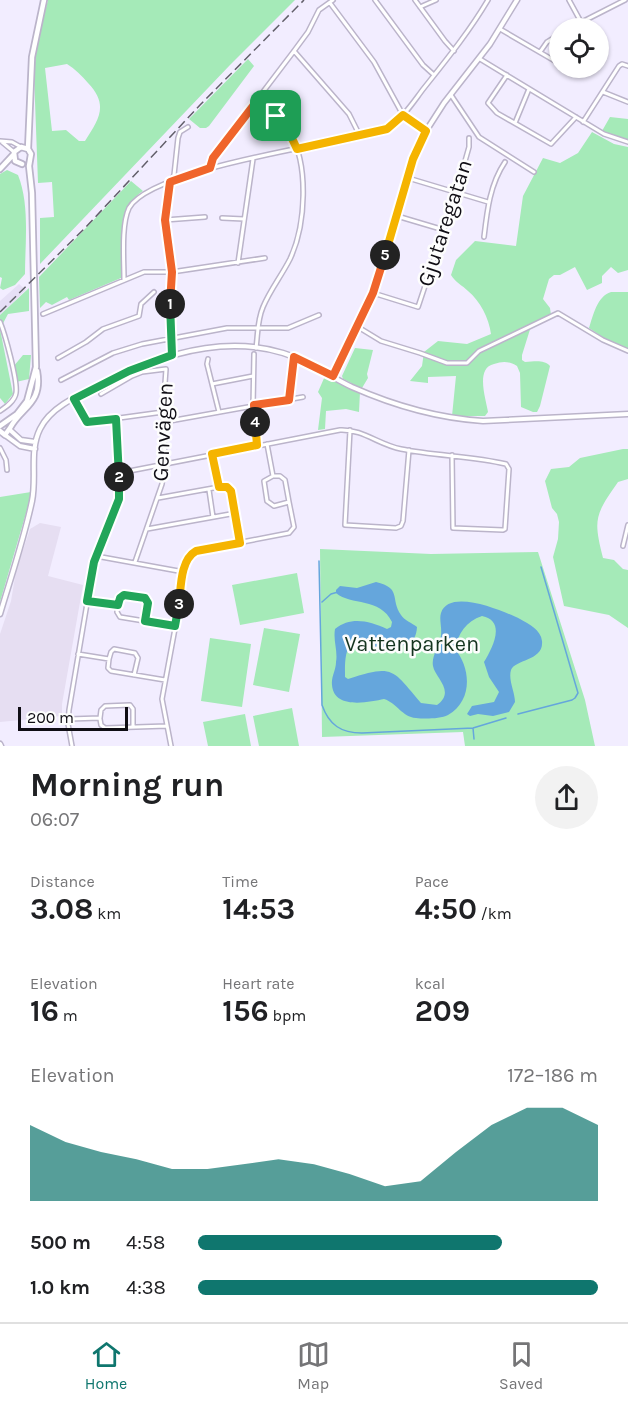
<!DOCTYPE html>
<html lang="en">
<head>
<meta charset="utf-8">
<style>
	:root { --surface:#fff; --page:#f2f2f2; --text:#202124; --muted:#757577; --line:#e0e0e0; --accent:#0f766e }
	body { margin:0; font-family:Karla,sans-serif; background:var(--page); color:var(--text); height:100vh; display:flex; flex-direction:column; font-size:22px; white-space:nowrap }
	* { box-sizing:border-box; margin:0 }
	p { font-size:20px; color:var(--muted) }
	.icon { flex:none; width:33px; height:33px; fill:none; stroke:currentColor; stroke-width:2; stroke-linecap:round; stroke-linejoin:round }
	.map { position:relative; height:746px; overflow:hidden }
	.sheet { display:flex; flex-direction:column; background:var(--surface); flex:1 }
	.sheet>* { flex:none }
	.tools { position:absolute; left:549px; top:18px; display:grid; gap:12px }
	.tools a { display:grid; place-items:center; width:60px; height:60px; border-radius:50%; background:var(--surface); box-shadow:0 2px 4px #0004; font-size:30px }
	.scale { position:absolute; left:18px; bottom:15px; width:110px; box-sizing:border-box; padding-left:6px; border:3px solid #0f0d14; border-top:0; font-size:16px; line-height:21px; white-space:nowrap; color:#0f0d14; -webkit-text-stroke:4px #fdfdfd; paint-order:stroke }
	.pin { position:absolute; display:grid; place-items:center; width:51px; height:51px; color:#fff; margin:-26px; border-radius:12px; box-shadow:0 3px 9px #0006 }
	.km { position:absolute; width:30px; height:30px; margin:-15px; border-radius:50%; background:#222; color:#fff; font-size:16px; line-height:30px; text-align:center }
	.round { display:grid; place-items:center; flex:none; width:63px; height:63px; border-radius:32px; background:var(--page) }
	.headline { display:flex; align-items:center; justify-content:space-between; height:102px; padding:0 30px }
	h1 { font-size:33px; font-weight:700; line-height:45px }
	.metrics { display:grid; grid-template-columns:repeat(3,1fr); gap:9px; height:102px; padding:6px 30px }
	.metrics div { display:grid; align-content:center }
	.metrics b { font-size:30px; font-weight:700 }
	.metrics small { font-size:16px; font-weight:400 }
	.metrics p { font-size:16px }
	.chart { height:168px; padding:12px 30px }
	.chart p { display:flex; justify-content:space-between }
	.chart svg { width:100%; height:108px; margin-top:6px; fill:var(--accent); opacity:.7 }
	ul { padding:0 30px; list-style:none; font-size:20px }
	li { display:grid; grid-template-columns:96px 72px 1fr; align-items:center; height:45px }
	li i { height:15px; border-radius:8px; background:var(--accent) }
	.tabs { display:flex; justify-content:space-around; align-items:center; height:84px; border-top:2px solid var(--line); background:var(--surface); font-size:16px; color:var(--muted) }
	.tabs a { display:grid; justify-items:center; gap:3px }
	.tabs .current { color:var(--accent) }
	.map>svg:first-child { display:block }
	.built { fill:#e6dff6 }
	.education { fill:#e6def2 }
	.green { fill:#a5eab8; fill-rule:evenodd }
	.water { fill:#65a6dc }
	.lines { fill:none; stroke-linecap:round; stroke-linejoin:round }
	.stream { stroke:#65a6dc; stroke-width:1.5 }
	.minor-casing { stroke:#bbb4ca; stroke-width:6 }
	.tertiary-casing { stroke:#bbb4ca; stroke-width:7 }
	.secondary-casing { stroke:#bbb4ca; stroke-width:8 }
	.minor { stroke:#fff; stroke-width:3 }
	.tertiary { stroke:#fff; stroke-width:4 }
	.secondary { stroke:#fff; stroke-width:4.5 }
	.rail { stroke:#625f6a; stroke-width:1.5; stroke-dasharray:9 4.5; stroke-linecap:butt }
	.split-1-casing { stroke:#fff; stroke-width:12 }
	.split-2-casing { stroke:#fff; stroke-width:12 }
	.split-3-casing { stroke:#fff; stroke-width:12 }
	.split-4-casing { stroke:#fff; stroke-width:12 }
	.split-5-casing { stroke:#fff; stroke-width:12 }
	.split-6-casing { stroke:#fff; stroke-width:12 }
	.split-1 { stroke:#f0652b; stroke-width:8 }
	.split-2 { stroke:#22a559; stroke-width:8 }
	.split-3 { stroke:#22a559; stroke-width:8 }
	.split-4 { stroke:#f5b400; stroke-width:8 }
	.split-5 { stroke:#f0652b; stroke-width:8 }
	.split-6 { stroke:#f5b400; stroke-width:8 }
	.labels { text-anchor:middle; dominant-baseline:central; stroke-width:5; stroke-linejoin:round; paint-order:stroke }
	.street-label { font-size:22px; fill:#0f0d14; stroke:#fdfdfd }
	.park-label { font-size:22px; fill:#14341f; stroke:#fdfdfd }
</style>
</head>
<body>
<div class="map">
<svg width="628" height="746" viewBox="0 0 628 746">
	<rect width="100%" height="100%" fill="#f2edff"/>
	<path class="built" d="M19,284L26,290L0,315V301Z"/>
	<path class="education" d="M40,523L61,527L48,576L83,585L62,704V716L0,722V634L11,601L16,571L30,529Z"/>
	<path class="green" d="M48,0H295L230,65L40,264V218L54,217L52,182L38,183L34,74L37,43ZM67,64C75,69 82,76 88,83C109,105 99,119 85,141H79L66,130L52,131L45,68Z
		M248,59L254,66L209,126L206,128H200L189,119Z
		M610,117L628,119V140L602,131Z
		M592,132L614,144L628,147V270L618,273L611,267L602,276V283L587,290L575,267L560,275H554L549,279L543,299L550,308L551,315L532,323L522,355V360L525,362C534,362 543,359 550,366L540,406L537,412H533L521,407L520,373L517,366C508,361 503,361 494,364C475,368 486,399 488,412L485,416H452L456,376L428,377V383L410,381L422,366L424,352L438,341L467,344L491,334C489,318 480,301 468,291C462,285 456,283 451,275L456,260L475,241L516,246L523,196L543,158L560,163L578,153Z
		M7,170L18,175C30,205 25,243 25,274L15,285L3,290L0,288L2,278L0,277V174Z
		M131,181L143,191C134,197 128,204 125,214L121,278L69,300L67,297L52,305L46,302L40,308L39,277Z
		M29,288V311L8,314L0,329L13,394L5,404L0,398V315Z
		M611,292H628V349L604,338L589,328C593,316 597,296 611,292Z
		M355,348L373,350L367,374L368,378L362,388L350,385L351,383L343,379L342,376Z
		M23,355H31L29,379L16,382L13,367Z
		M325,376L360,392L359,412L346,409L326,411L325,429L318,430L322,398L318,392Z
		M623,449H628V479L618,482C595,515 593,519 603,558L614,560L623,569L628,570V628L609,615L564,606L553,557L558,539L559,522L557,514L552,508L545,481L551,469L569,467L580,458Z
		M31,492L29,503L0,602V497Z
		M320,549L431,554L538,552L585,700L595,746H465L463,732L322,737Z
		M297,573L304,613L240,625L232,585Z
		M264,628L300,634L289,692L253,685Z
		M210,638L251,644L242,707L201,701Z
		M292,708L299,746H259L253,716Z
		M245,714L251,746H208L203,722Z"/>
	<path class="water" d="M376,582C402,588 390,599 401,615C404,620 412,623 417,627C416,646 403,645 389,648C382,650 376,653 369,652C362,651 358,647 353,642C344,649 345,666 345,677L348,679C394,664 392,669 421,703L437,705C456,691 435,678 433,666C431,656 440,645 441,635C442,628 439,619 441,613C449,587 506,612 520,619C529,624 541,630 542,641C544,661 515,659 511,670C508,680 515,692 515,702L509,712L493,716L478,714L470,716L467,714L472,706L494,702L499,692L489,677L484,662C492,649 507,621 482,616C466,621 458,634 455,649C471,668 473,701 448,715C440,719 424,719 416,718C402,717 397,703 384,699C369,702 334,710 332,685C331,677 336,670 336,662C338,651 333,641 335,629C351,616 369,621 387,629L391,627L392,622C380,597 351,606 336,593V590L340,586L357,588Z"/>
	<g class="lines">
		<path class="stream" d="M319,561L322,705C329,725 341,733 362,733L473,728L506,718
			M322,602L331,594L338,592
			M518,714L572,700L575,698L578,693L541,567
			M473,728L474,739"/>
		<defs>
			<path id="minor" d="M375,0L423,65L434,75
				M415,0L445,41L454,51
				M569,0L581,22
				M330,3L374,62L403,115L426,131
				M420,7L436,0
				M570,28L625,0
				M500,29L560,64
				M294,51L349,114L360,136
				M540,52L547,42L560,34
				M480,59L604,134L628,142
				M507,75L488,103L497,113L551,144L576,117
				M603,92L628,102
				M451,95L479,137L534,172
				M583,122L619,66L622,64L628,66
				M515,123L529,89
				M0,141L12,142L21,147
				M2,142L14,152
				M210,168L213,158L294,51L308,32L319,10L333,0
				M408,178L488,202
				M397,216L444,230
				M222,218L244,219
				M165,220L205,217
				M484,237C487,211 490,184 505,162
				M238,263L253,159
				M124,280C124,260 121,225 129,208C148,173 298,149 339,140C352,137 380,134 391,126C404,117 414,101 424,88C447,59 469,32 488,0
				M373,293L418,307L456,193L469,147V138
				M43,314L144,272H172L265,258
				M0,322C5,334 18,381 16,393C15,401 6,407 0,411
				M358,327L381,341L420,353L447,363H467L479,351L558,313L603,340L628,351
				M256,348C258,334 257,321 263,307C270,290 282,275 290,259C306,225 309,165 290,133C282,120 269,110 257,101
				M254,354L253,406L257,445
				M172,355L169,312L172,272L165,220L170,182L174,175L178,138L180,132L188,127
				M58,358L86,342L103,329L139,316L141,304L154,292
				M208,359L207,364L219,412
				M61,380L113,353L142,344L227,328H288L319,315
				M212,384L253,376
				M101,394L132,376L142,372L166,369L163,412L165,459L162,484L135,562
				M74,399L85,420L90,422L163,412
				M289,400L294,357
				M164,422L303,397
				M350,430L345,525L396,528L401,526L403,521L409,450
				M267,444L273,476H280L285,480L289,502L274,506L267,501L264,481L273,476
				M0,448L6,460L7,470
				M212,454L219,487H227L231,491L240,543
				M119,473L340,430C363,429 379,445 401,449C436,456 472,456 506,464L509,469L505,529L503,530L453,528L452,455
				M209,490L213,517
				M158,498L219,487
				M147,529L236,513
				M623,546L628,525
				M96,556L184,572
				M87,601L118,605L120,598L124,595L145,599L148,603L145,621
				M118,605L117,612L120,617L175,626
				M78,654L109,659L111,652L114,649L135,653L138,658L134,675
				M109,659L108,668L111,671L165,680
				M69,719L100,718L101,710L105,706L130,705L133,709V727
				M100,719L101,725L105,728L167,726
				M72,746L68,724L69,710L94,562L119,499L116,419
				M171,746L162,699L188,558L196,551L289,533L294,527L289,502"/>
			<path id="tertiary" d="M333,376L373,293L413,159L426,131L444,103L490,44L517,0
				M10,430L21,440L35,442
				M5,435L20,446L35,449
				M0,614C11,577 24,539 32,501C37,477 29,451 40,429C52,404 85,393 109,381C162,354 224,335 283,353C308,361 329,376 352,387C395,406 436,418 483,421L628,414
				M0,744L1,746"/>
			<path id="secondary" d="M22,164L15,161L14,152L21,147L28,149
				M0,169L14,154
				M0,426L17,414L27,401L36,367L32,193L29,166L31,154L28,149L32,57L44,0
				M10,428C21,407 43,404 37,371
				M0,431L5,435L10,428"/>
		</defs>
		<use href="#minor" class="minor-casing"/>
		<use href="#tertiary" class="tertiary-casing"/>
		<use href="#secondary" class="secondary-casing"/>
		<use href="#minor" class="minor"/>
		<use href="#tertiary" class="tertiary"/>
		<use href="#secondary" class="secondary"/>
		<path class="rail" d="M0,312L86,227L200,105L304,0"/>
	</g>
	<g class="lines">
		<defs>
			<path id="split-1" d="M170,304L172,272L165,220L170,182L210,168L213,158L257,101L276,116"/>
			<path id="split-2" d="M119,477L116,419L87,422L74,399L129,371L172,355L170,304"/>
			<path id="split-3" d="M119,477V499L94,562L87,601L118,605L120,598L124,595L145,598L148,603L145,621L175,626L179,604"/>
			<path id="split-4" d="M179,604C181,588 180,560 196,551L240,543L231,491L227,487H219L212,454L257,445L255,422"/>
			<path id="split-5" d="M255,422L254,405L289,400L294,357L333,376L373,293L385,255"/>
			<path id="split-6" d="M276,116L289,132L297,149L387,129L403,115L426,131L413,159L385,255"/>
		</defs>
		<use href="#split-1" class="split-1-casing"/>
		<use href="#split-2" class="split-2-casing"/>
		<use href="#split-3" class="split-3-casing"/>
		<use href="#split-4" class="split-4-casing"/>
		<use href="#split-5" class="split-5-casing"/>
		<use href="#split-6" class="split-6-casing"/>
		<use href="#split-1" class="split-1"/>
		<use href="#split-2" class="split-2"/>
		<use href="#split-3" class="split-3"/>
		<use href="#split-4" class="split-4"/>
		<use href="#split-5" class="split-5"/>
		<use href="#split-6" class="split-6"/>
	</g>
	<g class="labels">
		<g class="street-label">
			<text transform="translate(445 223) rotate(-72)">Gjutaregatan</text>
			<text transform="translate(163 432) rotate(-87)">Genvägen</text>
		</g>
		<g class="park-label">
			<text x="412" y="644">Vattenparken</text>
		</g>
	</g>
</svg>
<div class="tools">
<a><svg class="icon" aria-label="locate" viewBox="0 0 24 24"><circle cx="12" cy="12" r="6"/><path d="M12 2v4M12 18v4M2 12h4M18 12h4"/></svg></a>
</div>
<div class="scale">200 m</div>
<div class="pin" style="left:276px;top:116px;background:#1e9e55"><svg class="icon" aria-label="arrive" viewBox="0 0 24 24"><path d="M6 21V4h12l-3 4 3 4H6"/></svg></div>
<b class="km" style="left:170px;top:304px">1</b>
<b class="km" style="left:119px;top:477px">2</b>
<b class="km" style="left:179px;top:604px">3</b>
<b class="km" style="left:255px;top:422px">4</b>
<b class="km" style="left:385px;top:255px">5</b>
</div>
<section class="sheet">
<div class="headline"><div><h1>Morning run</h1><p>06:07</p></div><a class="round"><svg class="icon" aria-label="share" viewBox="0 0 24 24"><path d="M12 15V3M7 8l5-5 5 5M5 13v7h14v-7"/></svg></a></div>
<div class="metrics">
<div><p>Distance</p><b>3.08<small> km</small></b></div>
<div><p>Time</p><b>14:53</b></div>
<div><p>Pace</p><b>4:50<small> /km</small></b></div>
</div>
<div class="metrics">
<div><p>Elevation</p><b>16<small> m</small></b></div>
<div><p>Heart rate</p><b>156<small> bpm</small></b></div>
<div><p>kcal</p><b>209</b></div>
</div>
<div class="chart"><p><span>Elevation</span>172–186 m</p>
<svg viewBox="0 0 160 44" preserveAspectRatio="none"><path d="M0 44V13L10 20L20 24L30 27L40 31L50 31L60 29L70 27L80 29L90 33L100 38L110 36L120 24L130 13L140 6L150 6L160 13V44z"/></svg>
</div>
<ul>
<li><b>500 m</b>4:58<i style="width:76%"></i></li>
<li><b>1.0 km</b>4:38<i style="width:100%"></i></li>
</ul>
</section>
<nav class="tabs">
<a class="current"><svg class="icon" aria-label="home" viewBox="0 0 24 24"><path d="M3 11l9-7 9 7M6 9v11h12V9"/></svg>Home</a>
<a><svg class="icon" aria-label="map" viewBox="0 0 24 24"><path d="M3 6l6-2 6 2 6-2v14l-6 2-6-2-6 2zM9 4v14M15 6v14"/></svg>Map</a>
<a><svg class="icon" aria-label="saved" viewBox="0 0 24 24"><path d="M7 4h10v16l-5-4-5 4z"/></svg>Saved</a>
</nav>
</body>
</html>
